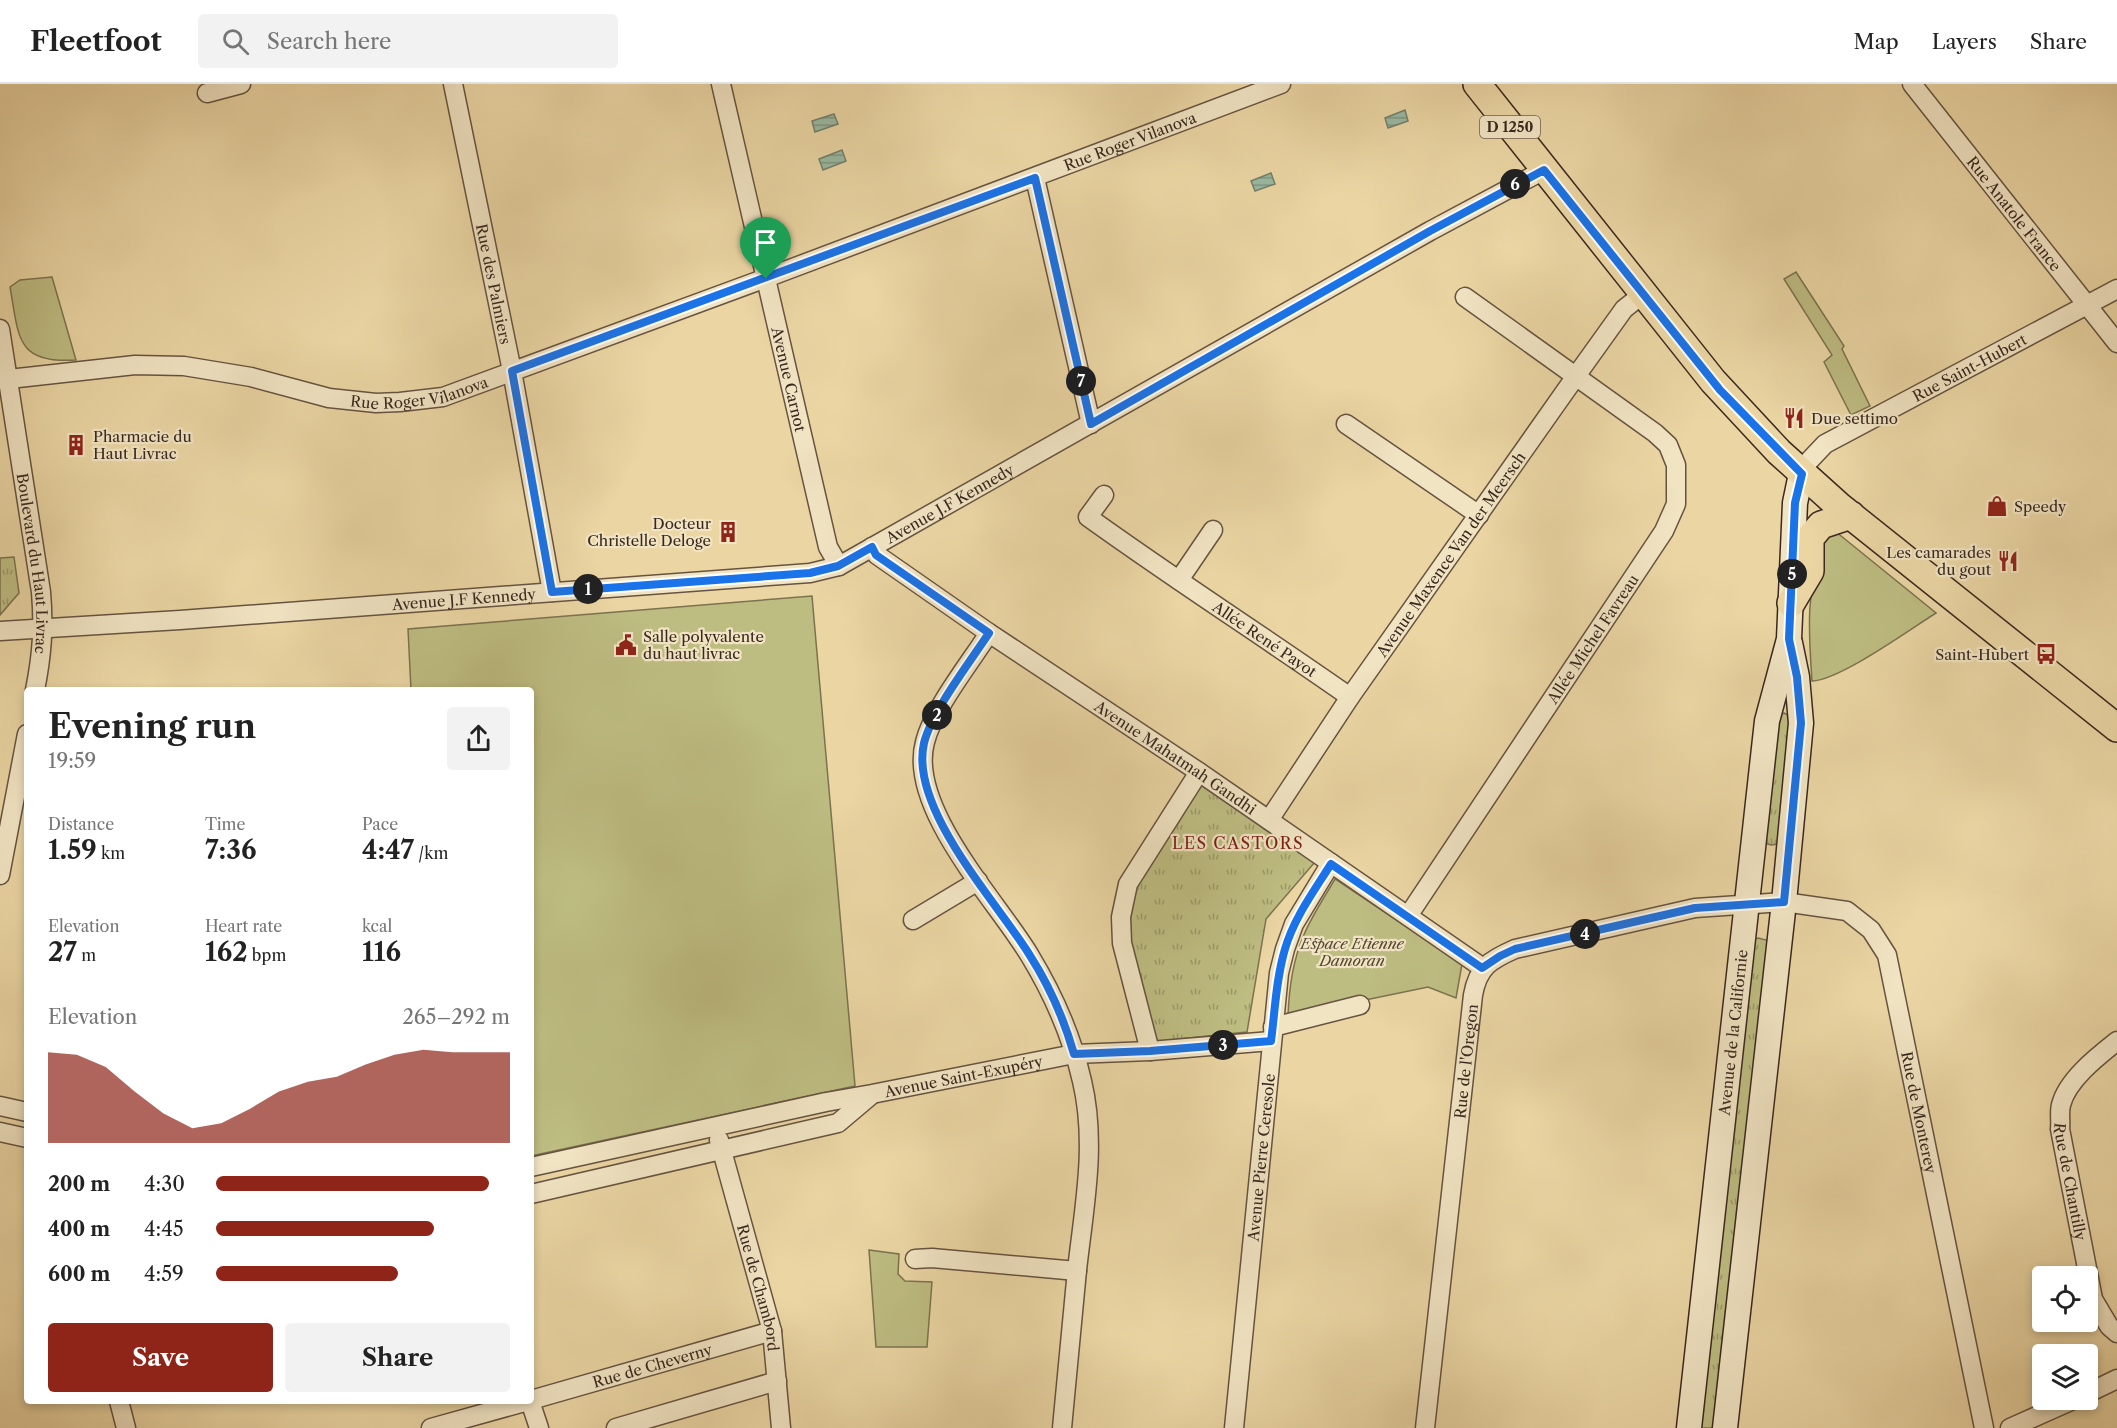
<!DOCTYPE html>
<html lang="en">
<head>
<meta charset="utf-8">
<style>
	:root { --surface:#fff; --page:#f2f2f2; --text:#222; --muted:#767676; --line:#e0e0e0; --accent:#8f2418 }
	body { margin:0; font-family:"Libre Caslon Text",serif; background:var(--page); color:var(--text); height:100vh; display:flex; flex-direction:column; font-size:22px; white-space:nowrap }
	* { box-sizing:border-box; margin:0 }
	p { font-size:20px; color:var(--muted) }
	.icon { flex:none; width:33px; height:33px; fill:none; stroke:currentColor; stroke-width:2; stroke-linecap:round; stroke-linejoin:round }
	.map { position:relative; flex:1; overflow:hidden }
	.drawer { position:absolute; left:24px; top:603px; width:510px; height:717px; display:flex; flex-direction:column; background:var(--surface); border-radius:6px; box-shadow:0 3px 9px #0003 }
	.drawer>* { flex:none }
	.buttons { position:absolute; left:2032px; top:1182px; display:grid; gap:12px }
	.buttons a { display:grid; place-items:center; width:66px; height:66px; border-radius:6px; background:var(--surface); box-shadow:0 3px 9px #0003; font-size:30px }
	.pin { position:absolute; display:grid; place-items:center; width:51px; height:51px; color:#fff; margin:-62px -26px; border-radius:50% 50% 50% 0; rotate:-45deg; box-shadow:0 0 6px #0007 }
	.pin .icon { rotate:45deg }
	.km { position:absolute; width:30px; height:30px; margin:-15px; border-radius:50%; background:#222; color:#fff; font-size:16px; line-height:30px; text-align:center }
	.round { display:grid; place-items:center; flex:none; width:63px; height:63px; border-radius:6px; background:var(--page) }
	.overview { display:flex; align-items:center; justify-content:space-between; height:102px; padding:0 24px }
	h1 { font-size:33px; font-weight:800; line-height:45px }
	.metrics { display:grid; grid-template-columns:repeat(3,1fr); gap:9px; height:102px; padding:6px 24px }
	.metrics div { display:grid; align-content:center }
	.metrics b { font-size:26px; font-weight:800 }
	.metrics small { font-size:16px; font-weight:400 }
	.metrics p { font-size:16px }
	.chart { height:168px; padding:12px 24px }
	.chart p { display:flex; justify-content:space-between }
	.chart svg { width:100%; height:108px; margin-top:6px; fill:var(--accent); opacity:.7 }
	.button { display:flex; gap:12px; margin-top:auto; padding:12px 24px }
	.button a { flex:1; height:69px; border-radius:6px; background:var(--accent); color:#fff; font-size:24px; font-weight:800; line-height:69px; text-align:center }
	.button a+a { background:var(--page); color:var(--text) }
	ul { padding:0 24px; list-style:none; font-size:20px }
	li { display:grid; grid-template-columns:96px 72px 1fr; align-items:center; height:45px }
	li i { height:15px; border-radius:8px; background:var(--accent) }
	header { display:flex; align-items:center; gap:36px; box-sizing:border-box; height:84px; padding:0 30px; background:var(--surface); border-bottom:2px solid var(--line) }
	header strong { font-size:28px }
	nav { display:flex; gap:33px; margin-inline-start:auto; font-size:21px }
	.search { width:420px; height:54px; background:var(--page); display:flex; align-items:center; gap:15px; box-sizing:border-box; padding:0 21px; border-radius:6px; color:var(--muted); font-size:22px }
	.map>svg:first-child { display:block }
	.grass { fill:url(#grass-tufts); stroke:#7c7250; stroke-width:1.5 }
	.green { fill:#bdbc81; stroke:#7c7250; stroke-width:1.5 }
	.water { fill:url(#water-rules); stroke:#737f6d; stroke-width:1.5 }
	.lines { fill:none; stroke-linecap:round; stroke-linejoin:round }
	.street-casing { stroke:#665341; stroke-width:21 }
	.secondary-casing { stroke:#3a2820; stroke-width:27 }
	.primary-casing { stroke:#3a2820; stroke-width:30 }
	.street { stroke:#f1e4c3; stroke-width:18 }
	.secondary { stroke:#f1e4c3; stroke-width:24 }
	.primary { stroke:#ead5a3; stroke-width:27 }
	.route-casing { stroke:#fff; stroke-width:12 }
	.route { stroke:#1a73e8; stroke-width:8 }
	.labels { text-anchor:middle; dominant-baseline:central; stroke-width:4.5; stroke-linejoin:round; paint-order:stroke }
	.shield { fill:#f1e4c3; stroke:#716051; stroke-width:1.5 }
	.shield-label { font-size:14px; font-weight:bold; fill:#3a2820 }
	.street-label { font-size:15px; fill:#3a2820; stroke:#f1e4c3 }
	.poi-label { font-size:15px; fill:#3a2820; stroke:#f1e4c3; text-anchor:start }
	.park-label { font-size:15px; font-style:italic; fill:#544633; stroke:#f1e4c3 }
	.neighbourhood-label { font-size:16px; letter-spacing:1.5px; fill:#7a1f14; stroke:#f1e4c3 }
</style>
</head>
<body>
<header>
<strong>Fleetfoot</strong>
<div class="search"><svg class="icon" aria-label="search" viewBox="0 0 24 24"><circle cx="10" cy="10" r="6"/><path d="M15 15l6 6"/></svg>Search here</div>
<nav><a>Map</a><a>Layers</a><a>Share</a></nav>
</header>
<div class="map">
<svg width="2117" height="1344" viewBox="0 0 2117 1344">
	<defs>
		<pattern id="grass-tufts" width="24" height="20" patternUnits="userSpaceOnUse" patternTransform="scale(1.5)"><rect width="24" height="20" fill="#bdbc81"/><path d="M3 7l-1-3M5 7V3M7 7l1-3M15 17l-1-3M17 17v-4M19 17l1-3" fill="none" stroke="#9b9969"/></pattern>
		<pattern id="water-rules" width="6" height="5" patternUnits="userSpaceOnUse" patternTransform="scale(1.5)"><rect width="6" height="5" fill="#99b9a1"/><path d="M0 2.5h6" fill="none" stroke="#7e9683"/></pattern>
	</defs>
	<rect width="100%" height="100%" fill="#ead5a3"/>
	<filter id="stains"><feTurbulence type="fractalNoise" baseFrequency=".00333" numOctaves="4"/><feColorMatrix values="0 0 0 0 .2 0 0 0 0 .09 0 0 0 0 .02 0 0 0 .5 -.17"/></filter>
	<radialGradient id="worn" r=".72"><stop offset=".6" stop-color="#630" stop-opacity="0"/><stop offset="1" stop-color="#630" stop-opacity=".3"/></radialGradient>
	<path class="grass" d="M14,473L19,509L0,531V474Z
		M1784,629L1794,634L1779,760L1771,761L1764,759L1778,632Z
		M1196,698L1315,778L1266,835L1247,948L1150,958L1128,859L1132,800Z
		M1758,854L1770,857L1719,1344H1696L1753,855Z"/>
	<path class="green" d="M1796,188L1844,262L1842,265L1870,322L1851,331L1824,278L1832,271L1784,195Z
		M52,193L76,276C15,280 19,252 10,203L20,196Z
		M1835,447L1936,529C1909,546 1840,596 1812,597C1808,542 1806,505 1825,452Z
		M812,512L855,1002L531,1072V606H411L408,545Z
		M1335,795L1462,880L1456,914L1428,903L1288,932C1289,905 1292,879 1303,853C1311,833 1324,814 1335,795Z
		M869,1166L899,1170L898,1190L905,1197L932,1198L927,1263H876Z"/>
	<path class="water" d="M1405,26L1408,37L1388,44L1385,34Z
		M834,30L838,40L815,48L812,37Z
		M842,66L846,77L823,86L819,75Z
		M1271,89L1275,100L1255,107L1251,97Z"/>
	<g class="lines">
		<defs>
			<g id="street">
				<path id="s1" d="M453,0L512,287L552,508"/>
				<path id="s2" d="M721,0L828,463L839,482"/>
				<path id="s3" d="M1912,0L2117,259"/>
				<path d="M207,9L241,0"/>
				<path d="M1035,94L1091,340"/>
				<path id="s4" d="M0,245L41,508C44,543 42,571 35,606"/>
				<path id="s5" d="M9,295L135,281L184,282L251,293L329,314L376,319L400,318L443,313L766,194L1281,0"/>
				<path d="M1346,340L1479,431"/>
				<path id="s6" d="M1801,390L1808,378L1825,360L2117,205"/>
				<path id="s7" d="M1104,411L1088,433C1174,495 1263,552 1350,613"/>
				<path id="s8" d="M872,463L877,471L989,549L1199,688L1483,884"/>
				<path d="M1179,496L1213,446"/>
				<path id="s9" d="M0,547L180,536L810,489L839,482L1430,147L1544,86"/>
				<path d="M989,549C970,579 933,625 925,658C907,724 998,818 1030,872C1053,910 1072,953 1082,997C1097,1060 1084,1123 1077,1186C1072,1239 1067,1291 1062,1344"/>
				<path id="s10" d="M1269,736L1350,613L1576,292L1624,225L1643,210"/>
				<path d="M0,791L27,650"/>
				<path id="s11" d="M1408,832L1664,447L1676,420V381L1668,361L1655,349L1465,213"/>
				<path d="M913,836L978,797"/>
				<path d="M1273,943L1360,921"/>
				<path id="s12" d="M2117,957C2098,972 2067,996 2061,1021C2059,1028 2061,1037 2060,1045L2093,1215L2109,1242L2117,1249"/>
				<path d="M1150,967L1122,859L1121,833L1128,800L1199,688"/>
				<path d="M0,1022L27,1028"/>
				<path d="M0,1048L27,1054"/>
				<path id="s13" d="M719,1056L772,1247L781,1344"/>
				<path id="s14" d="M531,1083L826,1018L872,1010L1074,970L1150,967L1271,957"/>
				<path d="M531,1110L838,1039L870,1012"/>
				<path d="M915,1175L932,1174L1077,1187"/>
				<path d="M2088,1309L2117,1295"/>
				<path id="s15" d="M531,1316L772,1247"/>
				<path d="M119,1317L126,1344"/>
				<path d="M530,1317L539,1344"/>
				<path d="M431,1344L528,1317"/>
				<path d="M616,1344L777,1297"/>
				<path id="s16" d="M1234,1344L1279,889L1285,865L1294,840L1331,779"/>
				<path id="s17" d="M1425,1344L1473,911C1478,883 1490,876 1515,865L1695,824L1784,818L1847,827L1871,846L1887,871L1984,1344"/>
				<path d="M2010,1344L2073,1316"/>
			</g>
			<g id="secondary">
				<path id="s18" d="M1689,1344L1767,637L1789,555L1795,419L1801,390"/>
				<path d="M1725,1344L1784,818L1801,639L1797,593L1790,559"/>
			</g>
			<path id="primary" d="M1477,0L1713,297L1779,368L1839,422L2117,644
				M1791,519L1810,487V454L1821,441L1851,431"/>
		</defs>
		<use href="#street" class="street-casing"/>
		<use href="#secondary" class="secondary-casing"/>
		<use href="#primary" class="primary-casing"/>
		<use href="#street" class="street"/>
		<use href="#secondary" class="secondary"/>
		<use href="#primary" class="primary"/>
	</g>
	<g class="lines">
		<defs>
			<path id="route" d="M1544,86L1720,306L1802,390L1795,419L1789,555L1797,593L1801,639L1784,818L1695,824L1515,865L1500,872L1482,884L1331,780C1314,807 1294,834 1285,865C1276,895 1275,927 1271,957L1150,967L1074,970C1064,935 1049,901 1029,870C996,817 909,724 924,659C932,627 970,578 989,549L876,471L872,463L838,482L810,489L552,508L512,287L1035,94L1091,340L1430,147Z"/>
		</defs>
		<use href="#route" class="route-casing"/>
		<use href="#route" class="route"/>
	</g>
	<defs>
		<symbol id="restaurant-bare" viewBox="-9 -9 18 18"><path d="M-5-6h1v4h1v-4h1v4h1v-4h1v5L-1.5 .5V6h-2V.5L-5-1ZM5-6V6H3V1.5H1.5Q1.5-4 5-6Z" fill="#8f2418" stroke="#f1e4c3" stroke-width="2.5" paint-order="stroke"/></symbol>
		<symbol id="building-bare" viewBox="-9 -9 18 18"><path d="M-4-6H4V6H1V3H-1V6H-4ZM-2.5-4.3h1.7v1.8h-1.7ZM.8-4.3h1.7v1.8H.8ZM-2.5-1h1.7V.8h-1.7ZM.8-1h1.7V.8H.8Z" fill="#8f2418" stroke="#f1e4c3" stroke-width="2.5" paint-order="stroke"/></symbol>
		<symbol id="shop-bare" viewBox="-9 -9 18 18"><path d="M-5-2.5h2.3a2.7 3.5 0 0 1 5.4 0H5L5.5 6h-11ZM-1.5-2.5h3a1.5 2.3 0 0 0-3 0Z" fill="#8f2418" stroke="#f1e4c3" stroke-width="2.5" paint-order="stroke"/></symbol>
		<symbol id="civic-bare" viewBox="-9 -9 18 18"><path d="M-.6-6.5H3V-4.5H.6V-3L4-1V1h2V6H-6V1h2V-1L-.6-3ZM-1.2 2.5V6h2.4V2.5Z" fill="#8f2418" stroke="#f1e4c3" stroke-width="2.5" paint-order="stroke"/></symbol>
		<symbol id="bus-bare" viewBox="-9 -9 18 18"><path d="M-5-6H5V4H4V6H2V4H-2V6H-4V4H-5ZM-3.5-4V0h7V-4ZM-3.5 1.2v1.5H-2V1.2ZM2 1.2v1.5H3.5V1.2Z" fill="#8f2418" stroke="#f1e4c3" stroke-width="2.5" paint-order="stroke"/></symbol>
	</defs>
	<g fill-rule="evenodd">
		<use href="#restaurant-bare" x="1779" y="319" width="30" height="30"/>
		<use href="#building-bare" x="61" y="346" width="30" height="30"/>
		<use href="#shop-bare" x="1982" y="407" width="30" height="30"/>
		<use href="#building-bare" x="713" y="433" width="30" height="30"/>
		<use href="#restaurant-bare" x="1993" y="462" width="30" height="30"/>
		<use href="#civic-bare" x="611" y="546" width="30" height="30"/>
		<use href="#bus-bare" x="2031" y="555" width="30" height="30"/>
	</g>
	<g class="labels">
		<rect class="shield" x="1480" y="32" width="60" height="22" rx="4.5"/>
		<g class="shield-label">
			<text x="1510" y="43">D 1250</text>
		</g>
		<g class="street-label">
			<text stroke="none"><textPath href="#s5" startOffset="1172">Rue Roger Vilanova</textPath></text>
			<text stroke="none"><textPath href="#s3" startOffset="165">Rue Anatole France</textPath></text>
			<text stroke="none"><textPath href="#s1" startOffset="204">Rue des Palmiers</textPath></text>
			<text stroke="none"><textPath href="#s6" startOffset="202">Rue Saint-Hubert</textPath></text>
			<text stroke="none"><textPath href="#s2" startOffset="303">Avenue Carnot</textPath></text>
			<text stroke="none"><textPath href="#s5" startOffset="416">Rue Roger Vilanova</textPath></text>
			<text stroke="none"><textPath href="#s9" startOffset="969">Avenue J.F Kennedy</textPath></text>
			<text stroke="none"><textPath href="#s10" startOffset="322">Avenue Maxence Van der Meersch</textPath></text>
			<text stroke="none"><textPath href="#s4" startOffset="237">Boulevard du Haut Livrac</textPath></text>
			<text stroke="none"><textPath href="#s9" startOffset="465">Avenue J.F Kennedy</textPath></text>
			<text stroke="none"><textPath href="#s7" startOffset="242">Allée René Payot</textPath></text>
			<text stroke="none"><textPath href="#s11" startOffset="333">Allée Michel Favreau</textPath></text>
			<text stroke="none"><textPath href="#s8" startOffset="370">Avenue Mahatmah Gandhi</textPath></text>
			<text stroke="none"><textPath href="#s18" startOffset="398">Avenue de la Californie</textPath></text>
			<text stroke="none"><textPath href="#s17" startOffset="369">Rue de l'Oregon</textPath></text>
			<text stroke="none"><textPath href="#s14" startOffset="442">Avenue Saint-Exupéry</textPath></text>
			<text stroke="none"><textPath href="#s17" startOffset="1060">Rue de Monterey</textPath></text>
			<text stroke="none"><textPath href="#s16" startOffset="272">Avenue Pierre Ceresole</textPath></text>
			<text stroke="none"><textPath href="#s12" startOffset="164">Rue de Chantilly</textPath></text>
			<text stroke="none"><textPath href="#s13" startOffset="153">Rue de Chambord</textPath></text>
			<text stroke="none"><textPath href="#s15" startOffset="126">Rue de Cheverny</textPath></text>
		</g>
		<g class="poi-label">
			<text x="1811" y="334">Due settimo</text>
			<text x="93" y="352">Pharmacie du<tspan x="93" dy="17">Haut Livrac</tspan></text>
			<text x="2014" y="422">Speedy</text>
			<text x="711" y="439" text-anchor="end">Docteur<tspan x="711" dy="17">Christelle Deloge</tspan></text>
			<text x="1991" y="468" text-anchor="end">Les camarades<tspan x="1991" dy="17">du gout</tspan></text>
			<text x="643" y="552">Salle polyvalente<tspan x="643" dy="17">du haut livrac</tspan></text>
			<text x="2029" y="570" text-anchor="end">Saint-Hubert</text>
		</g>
		<g class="park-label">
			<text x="1352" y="859">Espace Etienne<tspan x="1352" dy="17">Damoran</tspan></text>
		</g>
		<g class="neighbourhood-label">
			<text x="1238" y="759">LES CASTORS</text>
		</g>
	</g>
	<rect width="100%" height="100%" filter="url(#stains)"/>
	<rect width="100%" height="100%" fill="url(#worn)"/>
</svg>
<div class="buttons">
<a><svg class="icon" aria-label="locate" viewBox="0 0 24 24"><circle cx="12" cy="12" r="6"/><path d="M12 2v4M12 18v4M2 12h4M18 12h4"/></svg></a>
<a><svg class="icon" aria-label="layers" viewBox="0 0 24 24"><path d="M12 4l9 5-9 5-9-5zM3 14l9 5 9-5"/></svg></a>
</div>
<div class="pin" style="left:766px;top:195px;background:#1e9e55"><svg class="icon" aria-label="arrive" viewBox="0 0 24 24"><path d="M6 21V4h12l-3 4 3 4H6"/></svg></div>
<b class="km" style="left:588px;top:505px">1</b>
<b class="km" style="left:937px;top:631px">2</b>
<b class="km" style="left:1223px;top:961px">3</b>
<b class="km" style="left:1585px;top:850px">4</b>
<b class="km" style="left:1792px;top:490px">5</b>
<b class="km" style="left:1515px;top:100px">6</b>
<b class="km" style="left:1081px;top:297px">7</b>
<section class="drawer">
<div class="overview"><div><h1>Evening run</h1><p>19:59</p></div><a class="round"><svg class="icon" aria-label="share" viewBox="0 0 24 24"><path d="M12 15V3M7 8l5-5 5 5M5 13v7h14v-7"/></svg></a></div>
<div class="metrics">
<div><p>Distance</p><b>1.59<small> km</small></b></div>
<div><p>Time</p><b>7:36</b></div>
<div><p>Pace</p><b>4:47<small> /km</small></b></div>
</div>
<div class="metrics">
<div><p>Elevation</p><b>27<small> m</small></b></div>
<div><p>Heart rate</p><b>162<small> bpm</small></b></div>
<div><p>kcal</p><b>116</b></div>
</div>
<div class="chart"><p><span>Elevation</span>265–292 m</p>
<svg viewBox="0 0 160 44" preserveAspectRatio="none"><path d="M0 44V7L10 8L20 13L30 23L40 32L50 38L60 36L70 30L80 23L90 19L100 17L110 12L120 8L130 6L140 7L150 7L160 7V44z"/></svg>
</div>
<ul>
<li><b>200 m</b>4:30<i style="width:93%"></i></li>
<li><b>400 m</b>4:45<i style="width:74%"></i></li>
<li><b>600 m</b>4:59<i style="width:62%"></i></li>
</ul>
<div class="button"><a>Save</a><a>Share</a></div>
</section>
</div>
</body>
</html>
